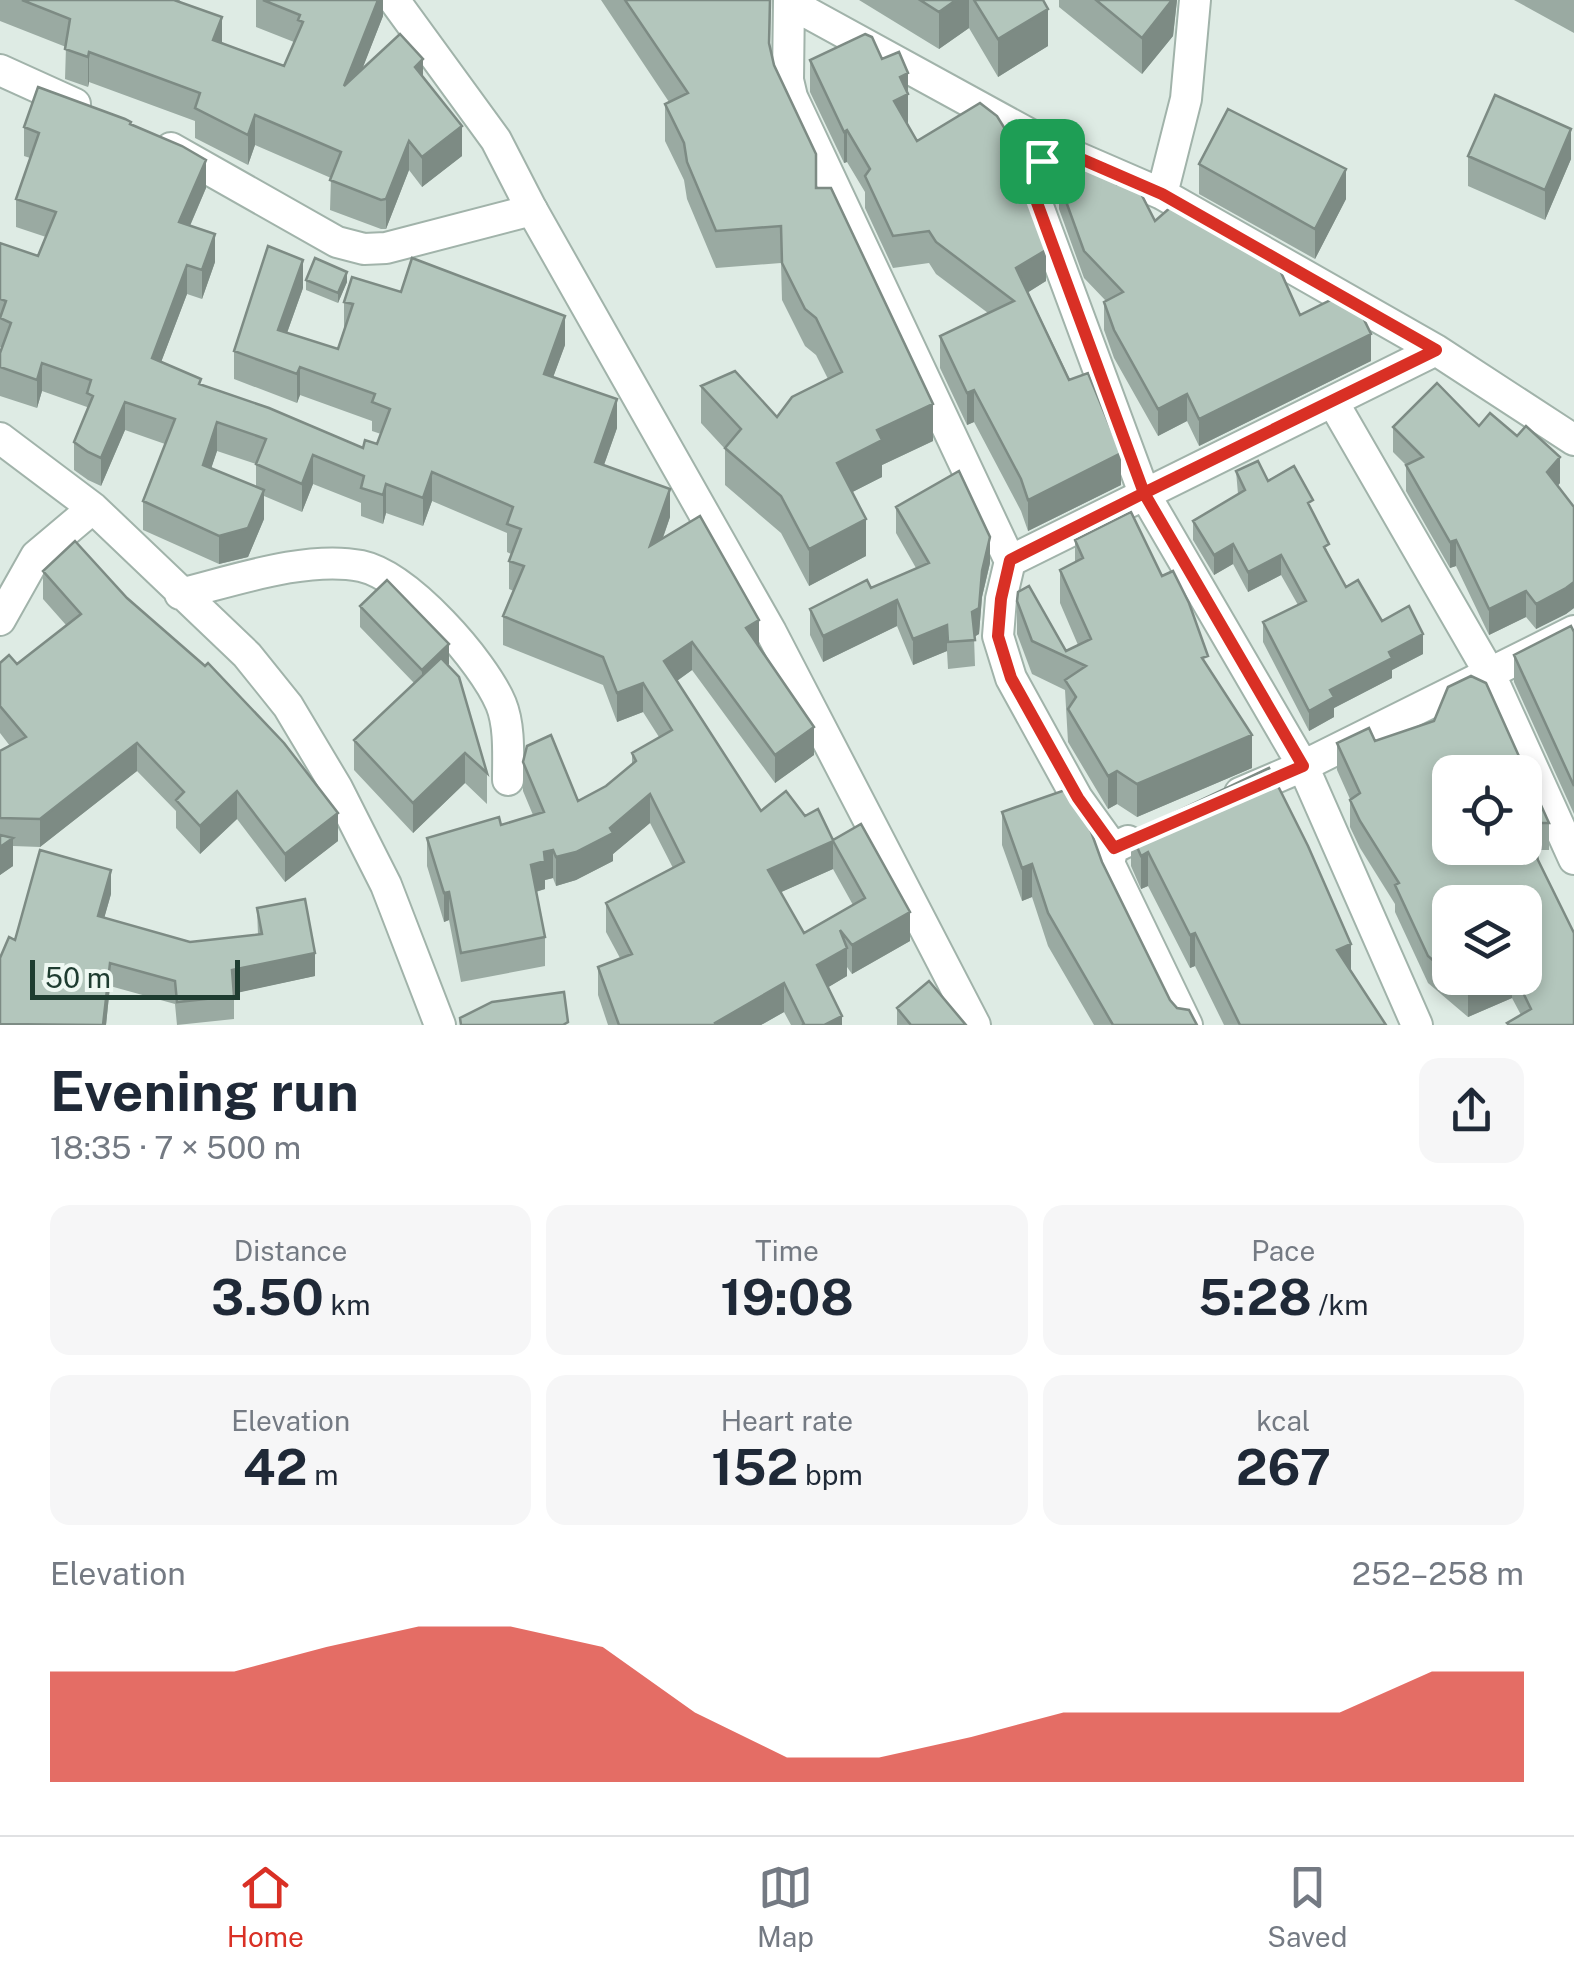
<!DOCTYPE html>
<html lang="en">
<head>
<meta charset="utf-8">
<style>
	:root { --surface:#fff; --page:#f6f6f7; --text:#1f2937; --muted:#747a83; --line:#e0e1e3; --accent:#d93025 }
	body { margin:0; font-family:"Public Sans",sans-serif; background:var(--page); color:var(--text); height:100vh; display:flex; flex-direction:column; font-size:38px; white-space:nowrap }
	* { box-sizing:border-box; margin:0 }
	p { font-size:32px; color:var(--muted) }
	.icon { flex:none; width:55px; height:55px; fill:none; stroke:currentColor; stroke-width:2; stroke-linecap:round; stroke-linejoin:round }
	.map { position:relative; height:1025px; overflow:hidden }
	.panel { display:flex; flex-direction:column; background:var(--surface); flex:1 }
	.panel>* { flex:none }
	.tools { position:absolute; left:1432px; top:755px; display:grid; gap:20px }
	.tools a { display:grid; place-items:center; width:110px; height:110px; border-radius:20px; background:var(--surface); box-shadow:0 5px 15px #0003; font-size:50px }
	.scale { position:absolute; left:30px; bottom:25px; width:210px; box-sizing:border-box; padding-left:10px; border:5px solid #1e3c30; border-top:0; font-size:28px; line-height:35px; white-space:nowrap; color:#1e3c30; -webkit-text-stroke:8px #eef8f2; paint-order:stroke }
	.pin { position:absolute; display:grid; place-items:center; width:85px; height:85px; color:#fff; margin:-42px; border-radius:20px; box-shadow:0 5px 15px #0006 }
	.round { display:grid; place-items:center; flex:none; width:105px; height:105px; border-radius:20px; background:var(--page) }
	.headline { display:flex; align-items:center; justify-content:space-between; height:170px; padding:0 50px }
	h1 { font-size:55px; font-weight:700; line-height:75px }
	.figures { display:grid; grid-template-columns:repeat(3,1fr); gap:15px; height:170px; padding:10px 50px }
	.figures div { display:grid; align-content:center; border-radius:20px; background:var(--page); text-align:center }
	.figures b { font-size:50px; font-weight:700 }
	.figures small { font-size:28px; font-weight:400 }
	.figures p { font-size:28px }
	.chart { height:280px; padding:20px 50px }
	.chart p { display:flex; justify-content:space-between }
	.chart svg { width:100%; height:180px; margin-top:10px; fill:var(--accent); opacity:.7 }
	.menu { display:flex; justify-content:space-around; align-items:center; height:140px; border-top:2px solid var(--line); background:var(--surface); font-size:28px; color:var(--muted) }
	.menu a { display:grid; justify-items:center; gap:5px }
	.menu .selected { color:var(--accent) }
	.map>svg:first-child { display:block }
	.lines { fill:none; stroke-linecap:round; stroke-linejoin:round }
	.minor-casing { stroke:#a1b3aa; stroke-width:34 }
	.tertiary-casing { stroke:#a1b3aa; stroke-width:34 }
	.minor { stroke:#fff; stroke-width:30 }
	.tertiary { stroke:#fff; stroke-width:30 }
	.wall { fill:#9aaaa2; fill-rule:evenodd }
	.shaded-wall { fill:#7d8b84 }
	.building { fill:#b3c6bc; stroke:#7d8b84; stroke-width:2.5; fill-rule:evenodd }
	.route-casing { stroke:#fff; stroke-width:20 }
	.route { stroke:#d93025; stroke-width:12 }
</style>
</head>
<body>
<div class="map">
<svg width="1574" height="1025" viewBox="0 0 1574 1025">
	<rect width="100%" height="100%" fill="#deebe4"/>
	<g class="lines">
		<defs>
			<path id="minor" d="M789,0L788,80L792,97L1010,561L1001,599L998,636L1011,678L1077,798L1113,848
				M790,3L1049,145L1162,194L1436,350L1574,440
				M0,70L75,104
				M1049,145L1036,184V201L1144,493L1303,766L1417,1025
				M171,148L337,242L364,249L386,248L532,210
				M1162,194L1186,99L1195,0
				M1333,402L1490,674L1574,859
				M0,438L93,508L247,655L288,706L337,788L386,885L440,1025
				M1010,561L1436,350
				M180,594C233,581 307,555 361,566C408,576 483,661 501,704C510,726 508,756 508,780
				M0,620L36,556L93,508
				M1240,793L1303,766L1574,631
				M1128,841L1113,848L1109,863L1187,1025"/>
			<path id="tertiary" d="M394,0L496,140L532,210L771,632L975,1025"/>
		</defs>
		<use href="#minor" class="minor-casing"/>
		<use href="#tertiary" class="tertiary-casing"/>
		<use href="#minor" class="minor"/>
		<use href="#tertiary" class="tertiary"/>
	</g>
	<path class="wall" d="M0,0H180L179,2L222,43L284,66L294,42L256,27V0H383V16L362,69L423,77L462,156L422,187L409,170L386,229H381L330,210L331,178L255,145L248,165L195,138V121L89,82L88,87L65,79L66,47L0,21Z
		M601,0H771L770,45L774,65L816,188L933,441L882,465V477L852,492L866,556L809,586L781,533L725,485V449L701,423V386L777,417L828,379L816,355L805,346L782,300L781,263L716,268L687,199L684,180L665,141V104L669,102Z
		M859,0H1043L1048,46L998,77L969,28L939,49Z
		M1059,0H1177L1173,36L1142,74L1059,7Z
		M1514,0H1574V33Z
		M882,59L908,73V126L917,141L1018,176L1046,281L1028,292L1121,485L1028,531L1021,511L974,422L967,425L940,368V336L988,313L936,274L929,263L893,268L865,208V192L847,162L844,163L810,92V60Z
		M131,125L206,188L190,226L215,262L202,299L187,294L161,362L201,385L363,448L377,444L381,434L372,431V421L300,395L297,403L234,379V351L303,288L287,333L338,349L344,330V302L565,345L553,377L617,428L604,465L670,517L663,538L759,646L814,755L775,783L692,670L677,681L761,811L805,816L833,840L910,941L852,974L847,967V976L828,987L842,1025H791L784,1012L761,1025H608L598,995V967L620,958L606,932V903L673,868L650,823L613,854V861L576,880L556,886L553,878L545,880V889L536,892L545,937V966L461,982L449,920L444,922L427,866V838L501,825L533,815L523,791V762L578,801L606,786L632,764V753L659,737L643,712L617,722L603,685L503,645V616L514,591L509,589V561L511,554L507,552V533L432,501L423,526L386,513L383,524L361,516V503L313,484L302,512L264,496V519L248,557L219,564L143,530V501L165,444L125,430L101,486L88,480L74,470V442L87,411V407L42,391L37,408L0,396V353L2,348L0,347V243L38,256L46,237L16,227V199L30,158L24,156V127ZM217,451L256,464V487L211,468ZM833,869L853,905L804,933L781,892Z
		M1468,156L1571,159L1545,220L1468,186Z
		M1199,164L1346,199L1315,259L1199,194Z
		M1059,182L1117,184L1155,221L1371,361L1199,446L1187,421L1158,436L1114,358L1104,330V302L1106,301L1084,278L1059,209Z
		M306,280L347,282L338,303L306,290Z
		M1479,426L1560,483L1557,486L1574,507V608L1566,614L1536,629L1526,617L1489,635L1456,566L1450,568L1406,491V465L1393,452V427Z
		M1236,471L1268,481L1313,514L1329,556L1346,587L1382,621L1423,654L1392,670V678L1334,708V717L1309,731L1263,642V622L1298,605L1281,575L1248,592L1233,564L1214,575L1193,540V521L1238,494Z
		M896,507L990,563L982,597L979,634L974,637L975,666L948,669L947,651L913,665L897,626L823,662L810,635V609L871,588L916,568L896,533Z
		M1075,540L1162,576L1208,667L1252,768L1137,817L1117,804L1108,809L1068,742L1065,690L1032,674L1017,634V601L1066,651L1078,645L1060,603V570L1075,562Z
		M43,571L338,841L285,882L237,819L200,854L176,828V811L137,771L40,847L13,846V866L0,875V751L10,746L0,733V663L17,664L66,625L43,599Z
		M360,606L449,664L448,665L487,773V804L465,783L413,833L354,770V740L414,683L360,627Z
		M1574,632V814L1514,682V655Z
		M1471,676L1486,683L1549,823V850H1539V863L1574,933V1025H1507V1023L1521,1015L1512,998L1468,1017L1428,983L1395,912V904L1360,848L1350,827V799L1337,770V743L1369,728L1375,741L1434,721L1448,687ZM1450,772H1525V848H1450ZM1450,902H1525V978H1450Z
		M1002,812L1102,862L1170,1000L1197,1025H1094L1048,946L1032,897L1022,901L1002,845Z
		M1131,833L1351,972L1386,1025H1224L1195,966L1190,968L1148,886L1141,889L1131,866Z
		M111,894L104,918L190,942L258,935L257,908L315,976L234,993V1019L177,1025L175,1004L110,986L106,1025H0V958L15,940Z
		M897,1008L966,1025H897Z"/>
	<path class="shaded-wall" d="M378,0H383V16L344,116V86Z
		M956,0H969V28L939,49V12Z
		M1172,0H1177L1173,36L1142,74V38Z
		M1048,9V46L998,77V39Z
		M222,17V47L213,40Z
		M89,52V82L88,87V57Z
		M423,59V88L415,67Z
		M908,73V126L894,101L900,77Z
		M255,115V145L248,165V135Z
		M462,126V156L422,187V157Z
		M1571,129V159L1545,220V190Z
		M847,130V162L844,163V132Z
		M409,141V170L386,229V199Z
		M206,160V188L179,251V222Z
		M1346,169V199L1315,259V229Z
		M215,234V262L202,299V270Z
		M1046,250V281L1016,300V268Z
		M303,260V288L278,358V330Z
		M187,265V294L152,386V358Z
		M347,272V282L338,303V293Z
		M565,316V345L544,402V374Z
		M1371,334V361L1199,446V419Z
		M42,363V391L37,408V380Z
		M300,367V395L297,403V374Z
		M974,390V422L967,425V393Z
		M1187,394V421L1158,436V409Z
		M617,399V428L595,490V462Z
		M125,402V430L101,486V458Z
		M933,404V441L882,465V477L837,500V463L877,430Z
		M217,422V451L203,493V465Z
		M1121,453V485L1028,531V500Z
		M313,455V484L302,512V484Z
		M1560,457V483L1547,498V472Z
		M432,472V501L423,526V498Z
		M386,484V513L383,524V495Z
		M670,489V517L650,574V546Z
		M264,490V519L248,557L219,564V536Z
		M866,519V556L809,586V549Z
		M990,537V563L982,597L979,634L972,638V612Z
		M1456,540V566L1450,568V542Z
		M1233,544V564L1214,575V555Z
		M1281,555V575L1248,592V572Z
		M1574,582V608L1566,614L1536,629V604Z
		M1526,591V617L1489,635V609Z
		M897,600V626L823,662V636Z
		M759,620V649L746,628Z
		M947,625V651L913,665V639Z
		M1423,634V654L1392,670V678L1334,708V717L1309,731V711L1330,690L1389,652Z
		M692,642V670L664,690V661Z
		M449,644V664L422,691V670Z
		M643,683V712L617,722V693Z
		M814,727V755L775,783V755Z
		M1252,735V768L1137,817V784Z
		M137,743V771L40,847V819Z
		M465,753V783L413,833V803Z
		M1117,771V804L1108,809V776Z
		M237,791V819L200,854V826Z
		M650,794V823L613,854V861L576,880L556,886V857L610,828Z
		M338,813V841L285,882V854Z
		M13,838V866L0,875V847Z
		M833,841V869L768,898V870Z
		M553,850V878L545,880V889L531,893V865L544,852Z
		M1148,852V886L1141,889V856Z
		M1032,864V897L1022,901V868Z
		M111,870V894L98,940V916Z
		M449,892V920L444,922V893Z
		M910,912V941L852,974V945Z
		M1195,933V966L1190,968V935Z
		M1351,944V978L1337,950Z
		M847,948V976L817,994V965Z
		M315,953V976L232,994V970Z
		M110,963V986L106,1025H103Z
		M1497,978H1512V998L1468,1017V990Z
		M784,983V1012L761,1025H715V1023Z
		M842,1016V1025H824Z"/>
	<path class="building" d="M22,0H174L222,17L213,40L284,66L303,22L298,20L300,15L263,0H378L344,86L400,34L423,59L415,67L462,126L422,157L409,141L386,199L381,200L330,180L341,152L255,115L248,135L195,108L200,93L89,52L88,57L65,49L70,19Z
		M625,0H770L769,43L774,65L816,154V188H831L933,404L877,430L882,440L837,463L866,519L809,549L781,496L725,448L741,429L701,386L735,371L777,417L792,397L842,372L816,318L805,309L782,263L781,226L716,231L687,162L684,143L665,104L688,93Z
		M920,0H956L939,12Z
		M974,0H1043L1048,9L998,39Z
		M1096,0H1172L1142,38Z
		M865,34L872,37L882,59L899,52L908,73L900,77L908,94L894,101L917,141L980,103L997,116L1018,150V176L1046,250L1016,268L1069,380L1088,373L1121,453L1028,500L1021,479L974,390L967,393L940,336L1014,301L936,242L929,231L893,236L865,176L870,169L847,130L844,132L810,60Z
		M38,87L125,119L131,122L130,124L182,146L206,160L179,222L215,234L202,270L187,265L152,358L201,379L199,384L269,408L363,448L365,440L377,444L390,409L372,402L375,394L300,367L297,374L234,351L268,246L303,260L278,330L338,349L353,304L344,302L352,277L401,292L412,258L565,316L544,374L617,399L595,462L670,489L650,546L700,516L759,620L746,628L814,727L775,755L692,642L664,661L761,811L786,791L805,816L818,809L833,840L861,824L910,912L852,945L840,930L847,948L817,965L842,1016L824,1025H802L804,1024L784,983L715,1023L716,1025H619L598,967L632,954L606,903L684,862L650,794L610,828L613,833L576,852L556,857L553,850L544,852L545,861L531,865L545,937L461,953L449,892L444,893L427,838L499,817L501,825L544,812L523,762L527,746L551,735L578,801L606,786L636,761L632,753L672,730L643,683L617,693L603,657L503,616L524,566L509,561L521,529L507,524L513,507L432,472L423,498L386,484L383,495L361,488L364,476L313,455L302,484L256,464L266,439L217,422L203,465L264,490L248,528L219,536L143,501L175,419L125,402L101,458L88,452L74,442L93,396L87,393L91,380L42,363L37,380L0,367V353L11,323L0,318L6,301L0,299V243L38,256L56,212L16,199L39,133L24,127ZM833,841L865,898L804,933L768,870Z
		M1495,95L1571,129L1545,190L1468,156Z
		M1228,109L1346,169L1315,229L1199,164Z
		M1100,160L1106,163L1117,184L1132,176L1155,221L1180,199L1271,250L1300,315L1345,293L1353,297L1371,334L1199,419L1187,394L1158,409L1114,330L1104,302L1123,292L1084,251L1059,182Z
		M315,258L347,272L338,293L306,280Z
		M1437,383L1479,426L1490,413L1517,436L1526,426L1560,457L1547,472L1574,507V582L1566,588L1536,604L1526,591L1489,609L1456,540L1450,542L1406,465L1423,457L1393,427Z
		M1258,461L1268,481L1294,466L1313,500L1308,503L1329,544L1324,547L1346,587L1358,580L1382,621L1409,606L1423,634L1389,652L1392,658L1330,690L1334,697L1309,711L1263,622L1306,601L1281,555L1248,572L1233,544L1214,555L1193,521L1245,490L1236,471Z
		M959,471L990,537L982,571L979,608L972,612L975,640L948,642L947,625L913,639L897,600L823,636L810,609L867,580L871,588L929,563L896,507Z
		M1131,512L1162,576L1173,571L1189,603L1208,656L1202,658L1252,735L1137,784L1117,771L1108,776L1068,709L1076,697L1065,680L1086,666L1032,641L1017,601L1018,592L1029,586L1066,651L1091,639L1060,570L1083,558L1075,540Z
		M75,541L127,598L205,666L208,663L284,743L338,813L285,854L237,791L200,826L176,800L184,792L137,743L40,819L0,818V751L26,737L0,706V663L9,655L17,664L81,614L43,571Z
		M387,580L449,644L422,670L360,606Z
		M1571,626L1574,632V786L1514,655Z
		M441,658L459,677L487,773L465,753L413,803L354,740Z
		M1471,676L1486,683L1549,823H1525V772H1450V848H1525V829L1539,849L1534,852L1574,933V1025H1509L1507,1023L1531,1009L1516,978H1525V902H1450V975L1428,956L1395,885L1399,883L1360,821L1350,800L1360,793L1337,743L1369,728L1375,741L1434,721L1448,687Z
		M1269,768L1308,846L1351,944L1337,950L1386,1025H1240L1195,933L1190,935L1148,852L1141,856L1131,833Z
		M1071,788L1080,801L1102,862L1170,1000L1177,1008L1189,1010L1197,1025H1113L1048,913L1032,864L1022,868L1002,812Z
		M0,835L13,838L0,847Z
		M40,850L111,870L98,916L190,942L262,934L257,908L305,899L315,953L232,970L234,996L177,1002L175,981L110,963L103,1025L0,1024V958L9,937L15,940Z
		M1453,978H1497L1468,990Z
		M929,981L966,1025H911L897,1008Z
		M564,992L568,1022L563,1025H461L460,1018L492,1002Z"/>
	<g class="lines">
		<defs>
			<path id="route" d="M1042,161L1036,184V200L1144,493L1010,560L1001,599L998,636L1011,678L1078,798L1114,848L1303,766L1144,493L1436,350L1162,194L1049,145L1042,161"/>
		</defs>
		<use href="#route" class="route-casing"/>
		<use href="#route" class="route"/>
	</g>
</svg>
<div class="tools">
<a><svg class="icon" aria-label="locate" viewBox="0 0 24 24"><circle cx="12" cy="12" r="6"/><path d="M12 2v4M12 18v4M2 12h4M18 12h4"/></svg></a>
<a><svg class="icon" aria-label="layers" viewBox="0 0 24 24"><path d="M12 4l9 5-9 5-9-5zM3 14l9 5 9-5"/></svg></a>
</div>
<div class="scale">50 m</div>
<div class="pin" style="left:1042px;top:161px;background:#1e9e55"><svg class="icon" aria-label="arrive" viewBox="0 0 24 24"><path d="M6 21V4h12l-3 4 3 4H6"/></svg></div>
</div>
<section class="panel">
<div class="headline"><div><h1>Evening run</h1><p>18:35 · 7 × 500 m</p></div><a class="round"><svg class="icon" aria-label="share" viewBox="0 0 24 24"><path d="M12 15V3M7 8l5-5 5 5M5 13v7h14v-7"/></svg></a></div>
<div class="figures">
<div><p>Distance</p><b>3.50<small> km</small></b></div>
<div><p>Time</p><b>19:08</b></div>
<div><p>Pace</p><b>5:28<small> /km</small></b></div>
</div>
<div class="figures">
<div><p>Elevation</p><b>42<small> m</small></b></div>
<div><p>Heart rate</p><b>152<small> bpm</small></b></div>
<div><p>kcal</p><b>267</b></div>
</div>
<div class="chart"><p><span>Elevation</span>252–258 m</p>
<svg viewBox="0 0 160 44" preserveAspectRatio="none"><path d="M0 44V17L10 17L20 17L30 11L40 6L50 6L60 11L70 27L80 38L90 38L100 33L110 27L120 27L130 27L140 27L150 17L160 17V44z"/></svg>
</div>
</section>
<nav class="menu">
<a class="selected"><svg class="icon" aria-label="home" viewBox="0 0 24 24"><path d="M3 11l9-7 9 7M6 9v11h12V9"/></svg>Home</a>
<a><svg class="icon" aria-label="map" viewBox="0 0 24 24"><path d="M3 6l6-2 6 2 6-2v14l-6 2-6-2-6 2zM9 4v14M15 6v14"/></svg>Map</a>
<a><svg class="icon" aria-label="saved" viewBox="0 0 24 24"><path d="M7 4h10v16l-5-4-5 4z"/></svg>Saved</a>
</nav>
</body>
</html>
